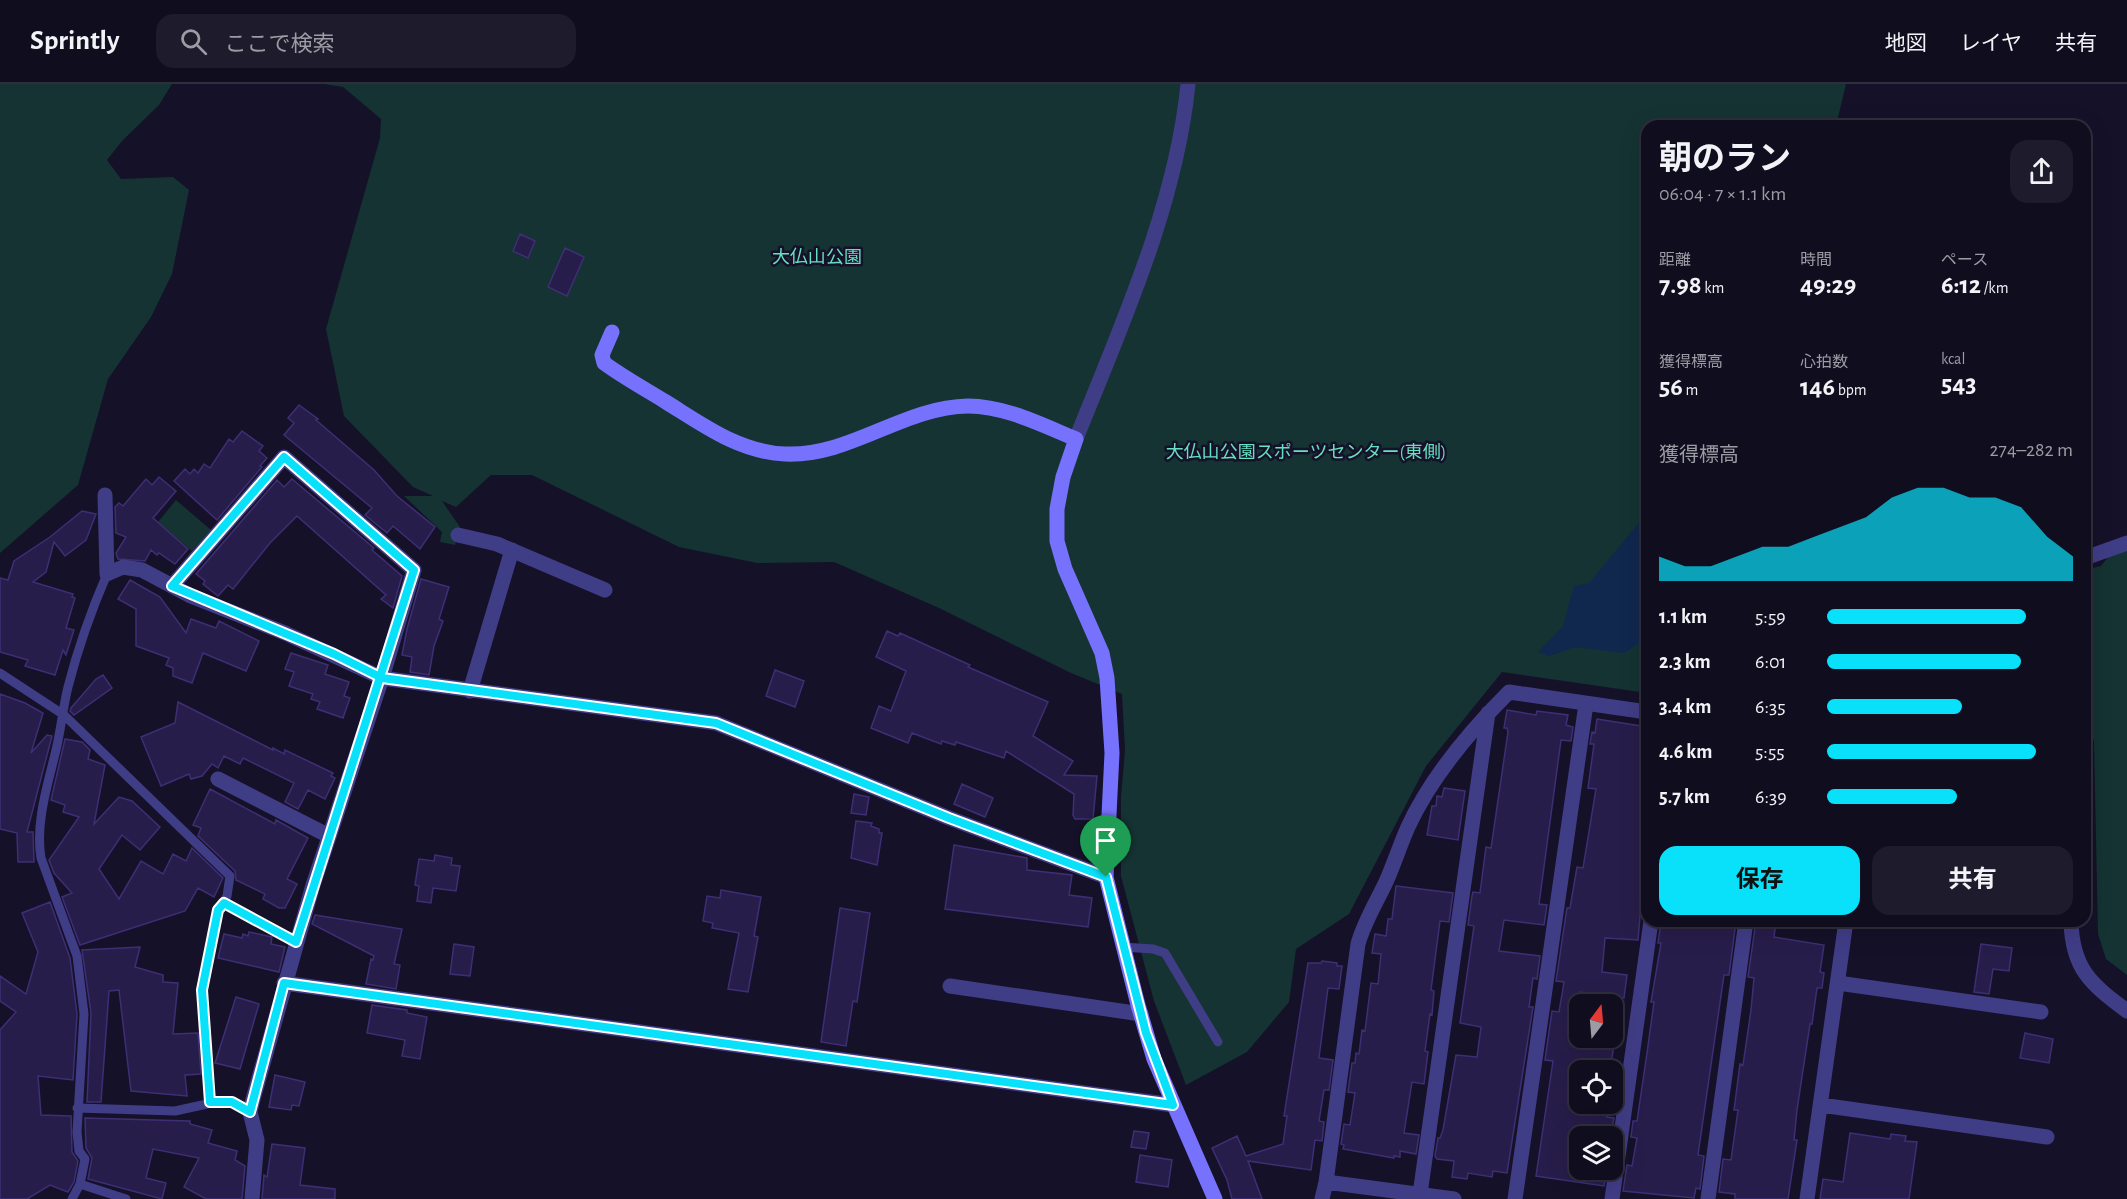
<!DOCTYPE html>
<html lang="ja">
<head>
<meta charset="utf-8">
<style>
	:root { --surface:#100d1f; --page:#1e1b2c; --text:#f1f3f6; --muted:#9c9ca4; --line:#302d3d; --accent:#09e1fb }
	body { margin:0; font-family:"Alegreya Sans","Noto Sans JP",sans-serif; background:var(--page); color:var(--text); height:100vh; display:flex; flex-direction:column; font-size:22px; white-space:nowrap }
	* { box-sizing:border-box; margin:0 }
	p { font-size:20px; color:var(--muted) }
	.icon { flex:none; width:33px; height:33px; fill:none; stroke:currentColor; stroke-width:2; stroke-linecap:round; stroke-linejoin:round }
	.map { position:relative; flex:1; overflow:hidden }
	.details { position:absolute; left:1641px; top:36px; width:450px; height:807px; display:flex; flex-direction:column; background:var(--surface); border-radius:18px; box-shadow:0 6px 24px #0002,0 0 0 2px var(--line) }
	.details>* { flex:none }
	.needle { width:39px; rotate:16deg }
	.fabs { position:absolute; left:1569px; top:910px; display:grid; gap:12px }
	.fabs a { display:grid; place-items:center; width:54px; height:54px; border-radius:12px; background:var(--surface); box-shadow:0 6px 24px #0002,0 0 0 2px var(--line); font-size:30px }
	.pin { position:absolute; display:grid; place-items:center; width:51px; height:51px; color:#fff; margin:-62px -26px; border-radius:50% 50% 50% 0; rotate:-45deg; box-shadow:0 0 6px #0007 }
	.pin .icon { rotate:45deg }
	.round { display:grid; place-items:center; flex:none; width:63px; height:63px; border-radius:18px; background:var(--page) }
	.summary { display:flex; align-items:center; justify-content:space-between; height:102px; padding:0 18px }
	h1 { font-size:33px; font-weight:700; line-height:45px }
	.figures { display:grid; grid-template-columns:repeat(3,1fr); gap:9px; height:102px; padding:6px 18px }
	.figures div { display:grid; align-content:center }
	.figures b { font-size:26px; font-weight:700 }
	.figures small { font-size:16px; font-weight:400 }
	.figures p { font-size:16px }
	.chart { height:168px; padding:12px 18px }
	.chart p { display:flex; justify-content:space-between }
	.chart svg { width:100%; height:108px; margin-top:6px; fill:var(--accent); opacity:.7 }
	.cta { display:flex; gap:12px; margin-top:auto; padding:12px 18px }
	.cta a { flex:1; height:69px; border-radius:18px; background:var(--accent); color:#111; font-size:24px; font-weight:700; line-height:69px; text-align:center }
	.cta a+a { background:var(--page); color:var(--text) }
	ul { padding:0 18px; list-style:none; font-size:20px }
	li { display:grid; grid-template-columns:96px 72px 1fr; align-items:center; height:45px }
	li i { height:15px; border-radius:8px; background:var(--accent) }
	header { display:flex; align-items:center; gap:36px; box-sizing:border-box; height:84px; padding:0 30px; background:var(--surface); border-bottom:2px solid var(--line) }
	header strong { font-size:28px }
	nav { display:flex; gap:33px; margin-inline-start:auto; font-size:21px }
	.search { width:420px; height:54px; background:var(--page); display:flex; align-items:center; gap:15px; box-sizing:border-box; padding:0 21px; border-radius:18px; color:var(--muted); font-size:22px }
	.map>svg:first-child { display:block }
	.green { fill:#143332 }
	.water { fill:#10274e }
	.building { fill:#271d4a; stroke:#3e2f75; stroke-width:1.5 }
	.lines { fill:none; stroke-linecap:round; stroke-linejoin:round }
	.lane { stroke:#403d87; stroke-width:9 }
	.street { stroke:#403d87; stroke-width:15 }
	.secondary { stroke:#7772fd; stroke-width:15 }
	.route-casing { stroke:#fff; stroke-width:12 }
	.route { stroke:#09e1fb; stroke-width:8 }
	.labels { text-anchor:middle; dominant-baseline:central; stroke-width:5; stroke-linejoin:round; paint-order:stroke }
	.park-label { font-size:18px; fill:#65dfc1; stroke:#151129 }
</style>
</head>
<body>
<header>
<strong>Sprintly</strong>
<div class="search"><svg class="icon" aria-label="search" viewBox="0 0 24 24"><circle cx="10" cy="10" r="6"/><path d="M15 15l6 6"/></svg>ここで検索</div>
<nav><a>地図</a><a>レイヤ</a><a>共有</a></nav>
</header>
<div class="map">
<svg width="2127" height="1115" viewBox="0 0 2127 1115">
	<rect width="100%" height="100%" fill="#151129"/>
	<path class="green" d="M0,0H172L159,21L122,57L107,76L121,95L173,93L189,106L172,190L151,233L108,295L78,401L0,469Z
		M324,0H1846L1836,42H1647V609L1502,588L1426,682L1349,830L1296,865L1289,918L1247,968L1186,1001L1154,917L1121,792V713L1125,666L1122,610L1071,589L939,524L834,478L757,479L679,463L532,391H491L456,423L442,417L460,443L455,461L440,458L442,448L404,412H433L413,403L344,332L326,245L380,54L381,35L343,3Z
		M176,416L211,446L192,467L158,438Z
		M2127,466V891L2106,875L2098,850L2094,658L2085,628V486L2101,482L2108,473Z"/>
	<path class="water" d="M1647,429V554L1624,569L1575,563L1549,572L1538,568L1563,542L1574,502L1589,499Z"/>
	<path class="building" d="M520,150L535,157L528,174L513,167Z
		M565,164L584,173L567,212L548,203Z
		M299,321L318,335L316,336L374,386L397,412L435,443L420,465L393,442L387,449L365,431L372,424L284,351L294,339L288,334Z
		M242,347L263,362L259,367L267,374L260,382L262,383L217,436L174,397L185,385L190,390L194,385L198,389L204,380L210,384L229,355L233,358Z
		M159,393L176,407L153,434L188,465L175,480L159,469L157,471L151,466L145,477L118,475L116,469L126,453L116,449L115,423L119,419L123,422L146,395L152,401Z
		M292,395L374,464L372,466L402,492L393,524L381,515L386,511L297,432L270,459L233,505L228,501L218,512L203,500L205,497L196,490L277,396L284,403Z
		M82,427L96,430L86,456L65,472L54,458L46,488L33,498L73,510L72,513L75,514L66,544L74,546L66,571L63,566L55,591L25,582L28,576L0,568V494L8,496L14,477L50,453Z
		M421,495L449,503L439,535L443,537L434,562L429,591L410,588L412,573L402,571L407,545Z
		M130,496L160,513L186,549L191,535L216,544L219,537L259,557L246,587L203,569L192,599L173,592V584L166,581L169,574L136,562V525L118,515Z
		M887,547L898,552L900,549L970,581L968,583L1048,618L1033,652L1073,677L1064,691L1097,692L1093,735H1075L1073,731L1074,710L1006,667L1004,674L956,658L955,661L942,657L941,660L912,649L908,659L871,644L879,622L891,627L906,587L876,573Z
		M291,569L328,581L325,590L349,598L344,612L350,614L343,634L317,625L320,618L311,615L313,610L289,602L294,588L285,585Z
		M775,586L804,597L795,623L766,612Z
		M103,591L112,604L74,631L70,627L71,624L96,595Z
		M0,610L25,619L43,629L31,669L47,651L52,652L27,748H33L34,778H18L17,749L0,745Z
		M178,618L273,666V664L284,670L285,666L333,689L331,692L335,694L325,715L308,706L298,725L285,718L294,699L243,674L240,680L224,672L218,684L212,680L202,692L191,695L189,690L161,702L141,653L175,639Z
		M1507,626L1536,631L1537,627L1568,631L1566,641L1573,643L1571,657L1561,656L1539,820L1547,821L1544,841L1504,836L1499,867L1540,872L1537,895L1533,894L1529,923H1533L1507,1089L1493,1087L1492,1093L1468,1089L1467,1095L1452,1093L1454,1077L1437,1075L1435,1072L1438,1054H1440L1443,1046L1456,971L1477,973L1481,943L1460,939L1474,842L1468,841L1472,812L1473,808L1480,809L1486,763L1491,764L1508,648L1507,644H1504Z
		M1597,635L1647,643V737L1641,784L1644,785L1638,856L1605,854L1602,888L1627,891L1624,914L1580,908V954H1615L1610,987H1577L1572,1024L1607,1029V1033L1614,1034L1611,1049L1605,1047L1602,1053H1580V1086H1606L1604,1102L1536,1092L1553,977L1545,976L1552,927L1559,928L1564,898L1556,897L1567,824H1570L1577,783L1583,784L1596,705L1588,704L1594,660H1590L1592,648L1595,649Z
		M65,655L82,658L90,666L88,675L105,681L94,740L119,713L132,717L160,743L140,766L122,751L99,785L119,815L141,777L163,790L173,770L186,777L192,764L223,794L214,813L198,804L185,827L80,861L62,813L72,809L54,789L49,776L79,733L63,728L65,721L51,716Z
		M962,700L993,714L985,733L954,720Z
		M1444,704L1465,707L1458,756L1427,751L1432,722H1436L1437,712L1442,713Z
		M210,705L275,740L276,736L308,754L287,795L297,800L285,824H279L263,815L265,810L236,796L235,787L198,752L201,744L193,741Z
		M854,710L869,713L866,731L851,729Z
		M856,737L872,739L871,742L879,745V749H882L877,781L851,774Z
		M954,761L1027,774V786L1072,791L1069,811L1092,814L1088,843L945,825Z
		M435,771L452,774L451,781L460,782L456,807L433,804L431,819L417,817L419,802L415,801L419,775L434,777Z
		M1396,802L1453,809L1449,838L1440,837L1431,906L1434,907L1432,931L1430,930L1425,967L1428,968L1424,1000L1412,998L1404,1049L1419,1051L1416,1070L1400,1067V1073L1394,1072V1074L1343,1065L1344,1061L1341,1060L1344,1040L1350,1041L1355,1009L1348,1008L1352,979H1355L1356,969L1359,970L1362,946L1365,947L1371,899L1378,900L1381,870L1372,869L1375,850L1386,852L1388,835H1392Z
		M721,806L761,813L754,852L758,853L748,908L728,905L739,849L712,844L713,839L703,837L707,812L720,814Z
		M50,818L70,874L77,930L73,996L38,992L41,1031L71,1032L72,1068L78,1077L74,1098L68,1108L50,1101L27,1115H0V946L16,928L0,917V892L26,910L38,868L22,829Z
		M840,824L870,829L857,918L853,917L846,962L821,958Z
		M315,831L402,845L394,880L400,881L396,905L366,900L371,875L373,876L374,872L312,840Z
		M1722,837H1736L1729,891H1724L1698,1071L1704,1072L1700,1105L1696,1104L1694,1114L1623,1107L1627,1081L1632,1082L1637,1054L1631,1053L1633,1037H1637L1647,969L1654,918H1651L1661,859H1658L1661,838L1697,844L1698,839L1721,842Z
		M1756,837H1776L1774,853L1824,861L1820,888L1824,889L1822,904H1817L1812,940H1810L1797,1026L1794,1056H1797L1788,1115H1735V1110L1719,1108L1723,1075L1731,1076L1738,1026H1734L1740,980L1743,981L1751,926L1754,894L1748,893Z
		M249,848L272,853L271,860L285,863L279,888L218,874L224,850L242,854L243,850L248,852Z
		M454,860L474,863L470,892L450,890Z
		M1981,860L2012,864L2009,887L1993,885L1989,910L1974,908Z
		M140,863L135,883L163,891V898L178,899L173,950L198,949L201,990L185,991L187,1012L131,1007L119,906L109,907L101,1018H87L91,929L82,866Z
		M1322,877L1337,879V882H1342L1339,905L1328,904L1319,974L1333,976L1329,1006H1324L1319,1037L1324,1038L1322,1057L1315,1056L1311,1086L1248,1077L1262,1115H1232L1227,1096L1212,1064L1237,1052L1246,1072L1283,1060L1287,1032H1284L1308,879H1321Z
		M236,913L259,920L240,985L215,979Z
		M372,921L407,926V929L427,933L420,975L402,972L405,956L367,949Z
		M2025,949L2053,955L2049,979L2020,974Z
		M275,991L305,998L299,1022L292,1021L291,1026L269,1023Z
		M85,1034L190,1037V1040L212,1046L208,1059L237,1067L235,1076L245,1082L242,1115H206L184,1103L199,1074L153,1065L146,1094L166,1099L162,1115L88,1095L92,1074L86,1064Z
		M1134,1047L1149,1049L1146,1065L1131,1063Z
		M1850,1049L1890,1055L1891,1050L1906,1052L1905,1057L1917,1058L1909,1115H1820L1823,1095L1843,1098Z
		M272,1060L305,1064L300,1101L335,1105V1115H262L264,1091L267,1093Z
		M1140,1071L1172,1076L1168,1103L1136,1098Z"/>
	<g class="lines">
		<path class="lane" d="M0,589L64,631L230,792L227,812L223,819L296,858
			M223,819L218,826L202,906L210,1018H232L250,1028
			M1123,863L1153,865L1165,869L1218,958
			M77,1024L175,1027L207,1020L210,1018
			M80,1100L126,1115
			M72,1115L80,1100L85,1075L79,1067L77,1048L84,930L77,872L41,774C35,739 48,700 56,666C61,645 63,623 68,603C78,564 91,527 107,490"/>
		<path class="street" d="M1076,355C1121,242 1176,122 1188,0
			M105,411L107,490L123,483L142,486L191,512L285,549L382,594L716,639L949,734L1106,793
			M458,451L497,460L605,506
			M2085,474L2127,459
			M172,502L284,373L414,486L382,594L313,801L252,1019L250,1028L257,1056L252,1115
			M470,607L512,466
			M218,695L329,752
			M2071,837C2072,885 2091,900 2127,927
			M284,899L1173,1021
			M1838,899L2041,928
			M950,902L1141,930
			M1821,1021L2047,1053
			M1326,1098L1454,1115
			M1420,1110L1488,629
			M1322,1115L1326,1098L1358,860C1364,838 1376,819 1386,798C1394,780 1400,761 1408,743C1431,693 1470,647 1509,608L1647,628
			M1515,1115L1586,620
			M1612,1115L1651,837
			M1708,1115L1746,837
			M1807,1115L1846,837"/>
		<path class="secondary" d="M612,248L602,271L604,279C623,293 645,305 666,318C703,341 739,368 785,370C850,373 903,323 968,322C1005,322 1042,341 1076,355L1063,393L1057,425V457L1065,485L1102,569L1107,594L1112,669L1106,793L1138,921L1154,975L1215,1115"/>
	</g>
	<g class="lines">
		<defs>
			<path id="route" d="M1106,793L949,734L716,639L382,594L334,570L172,502L284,373L414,486L296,858L224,819L218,826L202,906L210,1018H232L250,1028L284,899L1173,1021L1146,949L1106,793"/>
		</defs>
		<use href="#route" class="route-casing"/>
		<use href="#route" class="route"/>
	</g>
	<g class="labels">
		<g class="park-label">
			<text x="817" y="174">大仏山公園</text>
			<text x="1306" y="369">大仏山公園スポーツセンター(東側)</text>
		</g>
	</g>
</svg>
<div class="fabs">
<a><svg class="needle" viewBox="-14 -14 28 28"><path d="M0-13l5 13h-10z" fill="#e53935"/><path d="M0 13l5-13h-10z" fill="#9c9ca4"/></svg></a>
<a><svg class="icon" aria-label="locate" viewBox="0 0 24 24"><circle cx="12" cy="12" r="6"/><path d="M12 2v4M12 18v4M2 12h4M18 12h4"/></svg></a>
<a><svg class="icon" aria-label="layers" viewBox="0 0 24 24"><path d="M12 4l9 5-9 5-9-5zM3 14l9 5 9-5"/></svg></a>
</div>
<div class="pin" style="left:1106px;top:793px;background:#1e9e55"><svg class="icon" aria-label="arrive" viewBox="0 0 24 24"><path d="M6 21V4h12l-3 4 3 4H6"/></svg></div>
<section class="details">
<div class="summary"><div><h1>朝のラン</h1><p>06:04 · 7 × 1.1 km</p></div><a class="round"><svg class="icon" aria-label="share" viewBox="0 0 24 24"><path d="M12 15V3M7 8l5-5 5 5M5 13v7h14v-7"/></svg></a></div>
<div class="figures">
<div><p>距離</p><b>7.98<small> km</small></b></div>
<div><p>時間</p><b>49:29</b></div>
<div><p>ペース</p><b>6:12<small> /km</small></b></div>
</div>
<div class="figures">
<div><p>獲得標高</p><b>56<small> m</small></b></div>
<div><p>心拍数</p><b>146<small> bpm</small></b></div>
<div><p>kcal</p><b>543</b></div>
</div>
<div class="chart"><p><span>獲得標高</span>274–282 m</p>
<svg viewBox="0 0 160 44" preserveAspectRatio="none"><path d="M0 44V34L10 38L20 38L30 34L40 30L50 30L60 26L70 22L80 18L90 10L100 6L110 6L120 10L130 10L140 14L150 26L160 34V44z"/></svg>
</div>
<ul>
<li><b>1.1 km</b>5:59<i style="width:81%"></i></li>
<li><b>2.3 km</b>6:01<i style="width:79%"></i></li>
<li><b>3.4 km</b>6:35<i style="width:55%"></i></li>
<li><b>4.6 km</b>5:55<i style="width:85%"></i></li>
<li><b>5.7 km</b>6:39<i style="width:53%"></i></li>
</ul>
<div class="cta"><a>保存</a><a>共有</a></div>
</section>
</div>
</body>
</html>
